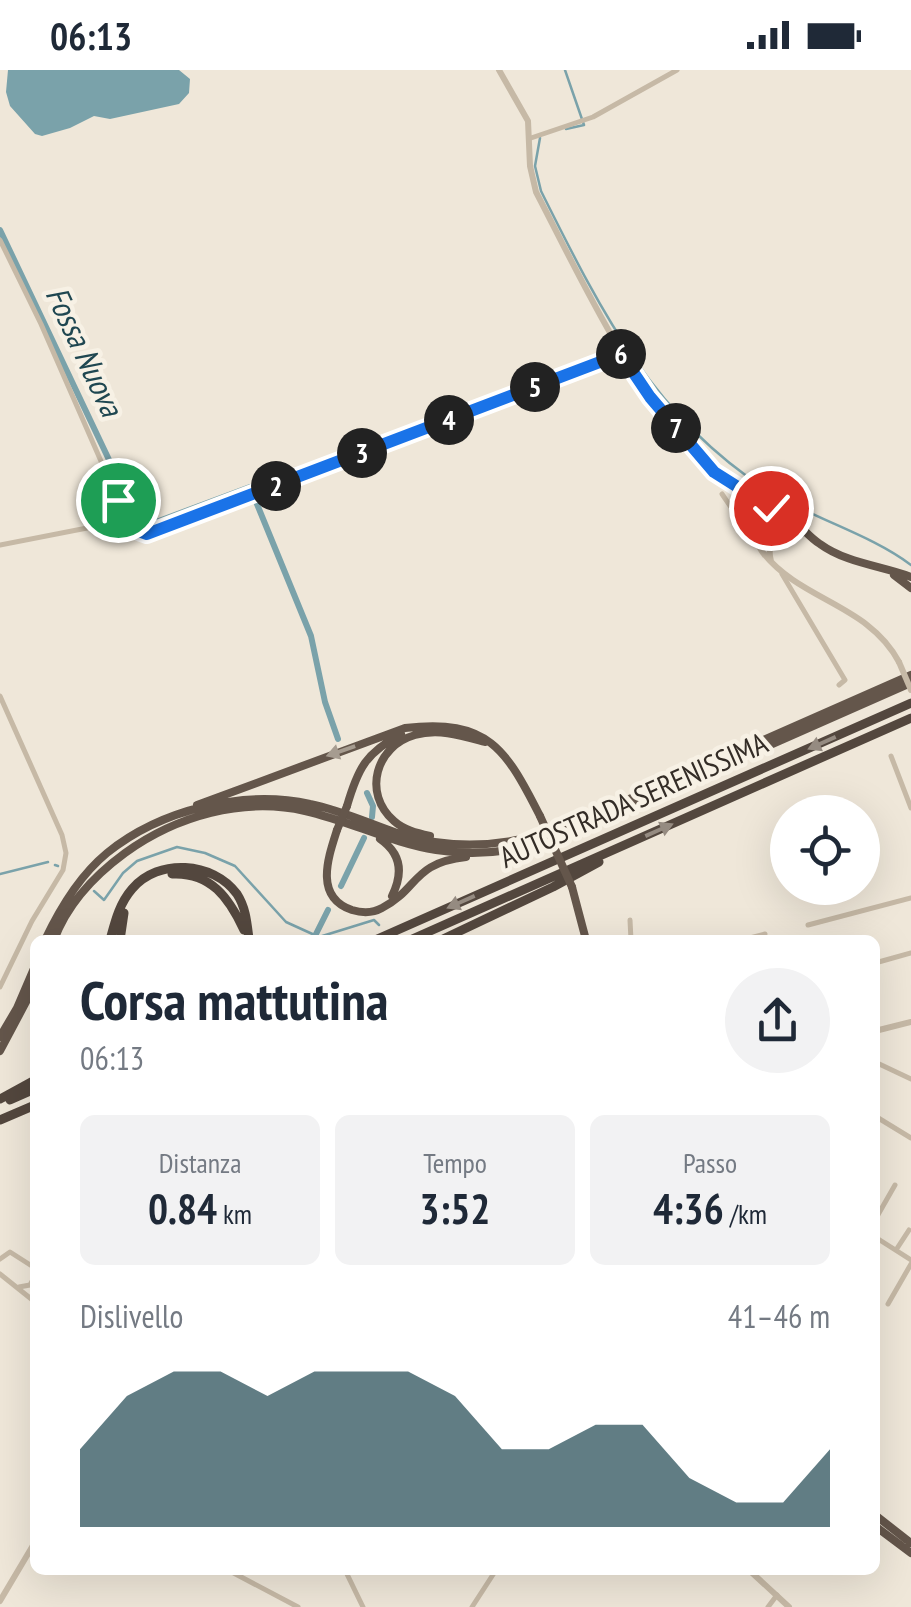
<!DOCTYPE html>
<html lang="it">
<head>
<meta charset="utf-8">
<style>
	:root { --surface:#fff; --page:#f2f2f3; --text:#1f2937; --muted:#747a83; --accent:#1f4751 }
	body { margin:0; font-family:"PT Sans Narrow",sans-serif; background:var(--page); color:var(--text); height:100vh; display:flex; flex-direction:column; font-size:38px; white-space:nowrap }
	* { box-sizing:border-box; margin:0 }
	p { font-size:32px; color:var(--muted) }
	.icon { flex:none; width:55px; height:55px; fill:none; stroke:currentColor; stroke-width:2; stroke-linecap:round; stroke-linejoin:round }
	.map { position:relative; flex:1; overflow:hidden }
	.details { position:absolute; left:30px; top:865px; width:850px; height:640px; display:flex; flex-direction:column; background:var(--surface); border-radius:15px; box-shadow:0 10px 40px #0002 }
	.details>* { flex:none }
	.controls { position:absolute; left:770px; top:725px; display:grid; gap:20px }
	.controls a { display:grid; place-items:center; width:110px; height:110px; border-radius:50%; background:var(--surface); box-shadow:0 10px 40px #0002; font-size:50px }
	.pin { position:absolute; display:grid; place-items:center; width:85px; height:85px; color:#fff; margin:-42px; border:5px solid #fff; border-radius:50%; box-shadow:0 2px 10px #0007 }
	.km { position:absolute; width:50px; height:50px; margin:-25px; border-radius:50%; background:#222; color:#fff; font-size:28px; line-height:50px; text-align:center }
	.round { display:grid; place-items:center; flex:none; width:105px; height:105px; border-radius:52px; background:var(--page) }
	.head { display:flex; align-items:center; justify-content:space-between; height:170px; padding:0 50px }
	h1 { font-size:55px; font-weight:700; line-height:75px }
	.metrics { display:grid; grid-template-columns:repeat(3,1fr); gap:15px; height:170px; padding:10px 50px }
	.metrics div { display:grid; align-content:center; border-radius:15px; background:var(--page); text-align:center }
	.metrics b { font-size:42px; font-weight:700 }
	.metrics small { font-size:28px; font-weight:400 }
	.metrics p { font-size:28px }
	.chart { height:280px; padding:20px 50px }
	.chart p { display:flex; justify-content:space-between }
	.chart svg { width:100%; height:180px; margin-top:10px; fill:var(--accent); opacity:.7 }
	.status { display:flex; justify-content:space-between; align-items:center; height:70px; padding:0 50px; background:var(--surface); direction:ltr }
	.status svg { height:28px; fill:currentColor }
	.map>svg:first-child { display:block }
	.water { fill:#7aa2aa }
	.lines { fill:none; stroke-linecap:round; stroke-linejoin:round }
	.stream { stroke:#7aa2aa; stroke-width:2.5 }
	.canal { stroke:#7aa2aa; stroke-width:6 }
	.minor { stroke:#c6b9a6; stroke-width:5 }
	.tertiary { stroke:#c6b9a6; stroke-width:6 }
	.trunk { stroke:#64564b; stroke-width:8 }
	.motorway { stroke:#53473e; stroke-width:9 }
	.tertiary-bridge { stroke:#c6b9a6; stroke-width:6 }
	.trunk-bridge { stroke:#64564b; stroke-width:8 }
	.oneway { fill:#958b81 }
	.oneway2 { fill:#a69c90 }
	.route-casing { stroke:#fff; stroke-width:20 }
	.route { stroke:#1a73e8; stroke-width:12 }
	.labels { text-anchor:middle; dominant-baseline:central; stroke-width:9; stroke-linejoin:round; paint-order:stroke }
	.street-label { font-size:30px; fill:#332c26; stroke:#f7f1e5 }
	.water-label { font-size:32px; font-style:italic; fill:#1f4751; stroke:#f7f1e5 }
</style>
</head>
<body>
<div class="status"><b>06:13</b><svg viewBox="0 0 49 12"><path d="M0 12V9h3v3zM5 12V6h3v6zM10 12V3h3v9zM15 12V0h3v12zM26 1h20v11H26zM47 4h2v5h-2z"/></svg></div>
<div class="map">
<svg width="911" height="1537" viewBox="0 0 911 1537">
	<rect width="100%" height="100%" fill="#efe7d9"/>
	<path class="water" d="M8,0H179L190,9L189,23L179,34L110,49L94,46L70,58L42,66L35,64L10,36L6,22Z"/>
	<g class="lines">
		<path class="stream" d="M565,0L584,55L566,59
			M540,68L535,96L541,121C600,239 653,348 769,421C813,449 870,464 911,495
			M55,795L58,796
			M0,804L48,792
			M94,821L104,830L123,803L137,791L177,777L205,783L235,796L286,852L319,867L374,850L379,855"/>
		<path class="canal" d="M0,160L139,453L148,455L250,417L311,566L325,632L338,669
			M367,723L373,736L372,747
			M341,816L364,768
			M313,870L328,840"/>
		<path class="minor" d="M531,68L593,47L677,0
			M0,170L41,254L118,430L136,460L147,464L621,284
			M722,424L743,455L750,458
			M0,475L128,450
			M782,504L845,610L839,615
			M0,626L62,765L66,783L63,800L32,851L0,917
			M891,686L911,738
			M630,850L631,870
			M808,855L911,828
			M742,870L765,864
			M875,893L911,883
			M875,992L911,1009
			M875,1046L911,1068
			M875,1150L895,1115
			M875,1167L911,1190
			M896,1180L909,1160
			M0,1189L10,1182L35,1198
			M0,1204L35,1232
			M19,1217L30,1215L35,1206
			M888,1234L911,1194
			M228,1500L298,1537
			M345,1500L363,1537
			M472,1537L496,1500
			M768,1537L777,1525"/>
		<path class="tertiary" d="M499,0L528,51L530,96L536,122C587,220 633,324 714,402C733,420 760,426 778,445C782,463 765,471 771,491
			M743,424C758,439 748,440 750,456C755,465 757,476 764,484C802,531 869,535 899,592
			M875,961L911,952
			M749,1500L789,1537
			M0,1531L35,1472"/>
		<path class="trunk" d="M775,441C797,447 803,463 820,474C846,493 882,496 911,507
			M779,457H794L803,462
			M894,505L911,518
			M197,735L405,658C488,648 506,679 540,746
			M347,736C358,698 366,683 401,664
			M337,760C328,788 314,827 352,840C362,843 373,843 382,838C419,819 412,793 466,787
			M430,766C417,763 404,760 394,751C362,723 376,676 415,665C439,658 463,666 485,672
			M380,769C402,784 403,804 392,826
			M572,817L586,870
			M45,870C60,838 79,806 107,783C160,740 243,719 310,734C340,740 368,753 397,763C459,783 518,776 577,752L911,605
			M54,870C67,835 95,805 125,783C176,746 243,727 305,741C350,751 391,773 436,780C480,787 522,781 563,766L911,613
			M0,967L17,938L35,896
			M0,981L35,915
			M875,1445L911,1473
			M875,1456L911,1483"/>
		<path class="motorway" d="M172,804C211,802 229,828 244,860
			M110,870C115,852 119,834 132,819C158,788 213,791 237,824C246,838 247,853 249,869
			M120,870L124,843
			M375,870L911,633
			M410,870L911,648
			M441,870L553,817L599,792
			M0,1029L35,1010
			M10,1030L35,1019
			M0,1050L35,1035"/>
		<path class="tertiary-bridge" d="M899,592L911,620"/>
		<path class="trunk-bridge" d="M540,746L572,817
			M337,760L347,736"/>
	</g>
	<defs><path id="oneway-solid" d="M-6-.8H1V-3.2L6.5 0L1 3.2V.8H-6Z" transform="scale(2.5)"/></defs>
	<g class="oneway">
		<use href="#oneway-solid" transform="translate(822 673) rotate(156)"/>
		<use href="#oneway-solid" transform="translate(659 760) rotate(-24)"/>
		<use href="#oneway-solid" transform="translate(461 832) rotate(156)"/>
	</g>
	<use class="oneway2" href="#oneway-solid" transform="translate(341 681) rotate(161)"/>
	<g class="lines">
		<defs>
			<path id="route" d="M118,430L136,460L147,464L621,284L650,327L714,402L771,438"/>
		</defs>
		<use href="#route" class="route-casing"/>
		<use href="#route" class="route"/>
	</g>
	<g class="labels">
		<g class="street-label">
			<text transform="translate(633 729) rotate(-24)">AUTOSTRADA SERENISSIMA</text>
		</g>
		<g class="water-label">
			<text transform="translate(85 281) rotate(65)">Fossa Nuova</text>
		</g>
	</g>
</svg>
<div class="controls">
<a><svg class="icon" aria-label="locate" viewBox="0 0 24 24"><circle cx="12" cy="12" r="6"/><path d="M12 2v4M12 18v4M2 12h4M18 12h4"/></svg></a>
</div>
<div class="pin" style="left:118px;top:430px;background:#1e9e55"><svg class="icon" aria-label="arrive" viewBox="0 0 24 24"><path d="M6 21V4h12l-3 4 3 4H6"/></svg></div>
<div class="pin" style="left:771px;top:438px;background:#d93025"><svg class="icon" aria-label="check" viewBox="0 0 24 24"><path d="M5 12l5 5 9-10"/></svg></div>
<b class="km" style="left:276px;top:416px">2</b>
<b class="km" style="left:362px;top:383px">3</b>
<b class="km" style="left:449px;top:350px">4</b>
<b class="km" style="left:535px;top:317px">5</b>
<b class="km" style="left:621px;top:284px">6</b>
<b class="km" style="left:676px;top:358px">7</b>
<section class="details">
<div class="head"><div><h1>Corsa mattutina</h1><p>06:13</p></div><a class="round"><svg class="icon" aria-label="share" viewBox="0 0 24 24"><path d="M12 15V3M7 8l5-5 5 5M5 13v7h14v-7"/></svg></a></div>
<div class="metrics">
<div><p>Distanza</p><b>0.84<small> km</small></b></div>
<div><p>Tempo</p><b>3:52</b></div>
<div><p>Passo</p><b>4:36<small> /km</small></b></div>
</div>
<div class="chart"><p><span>Dislivello</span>41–46 m</p>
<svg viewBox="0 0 160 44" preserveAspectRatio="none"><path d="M0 44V25L10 12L20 6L30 6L40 12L50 6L60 6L70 6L80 12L90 25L100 25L110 19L120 19L130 32L140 38L150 38L160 25V44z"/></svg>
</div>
</section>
</div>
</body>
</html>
